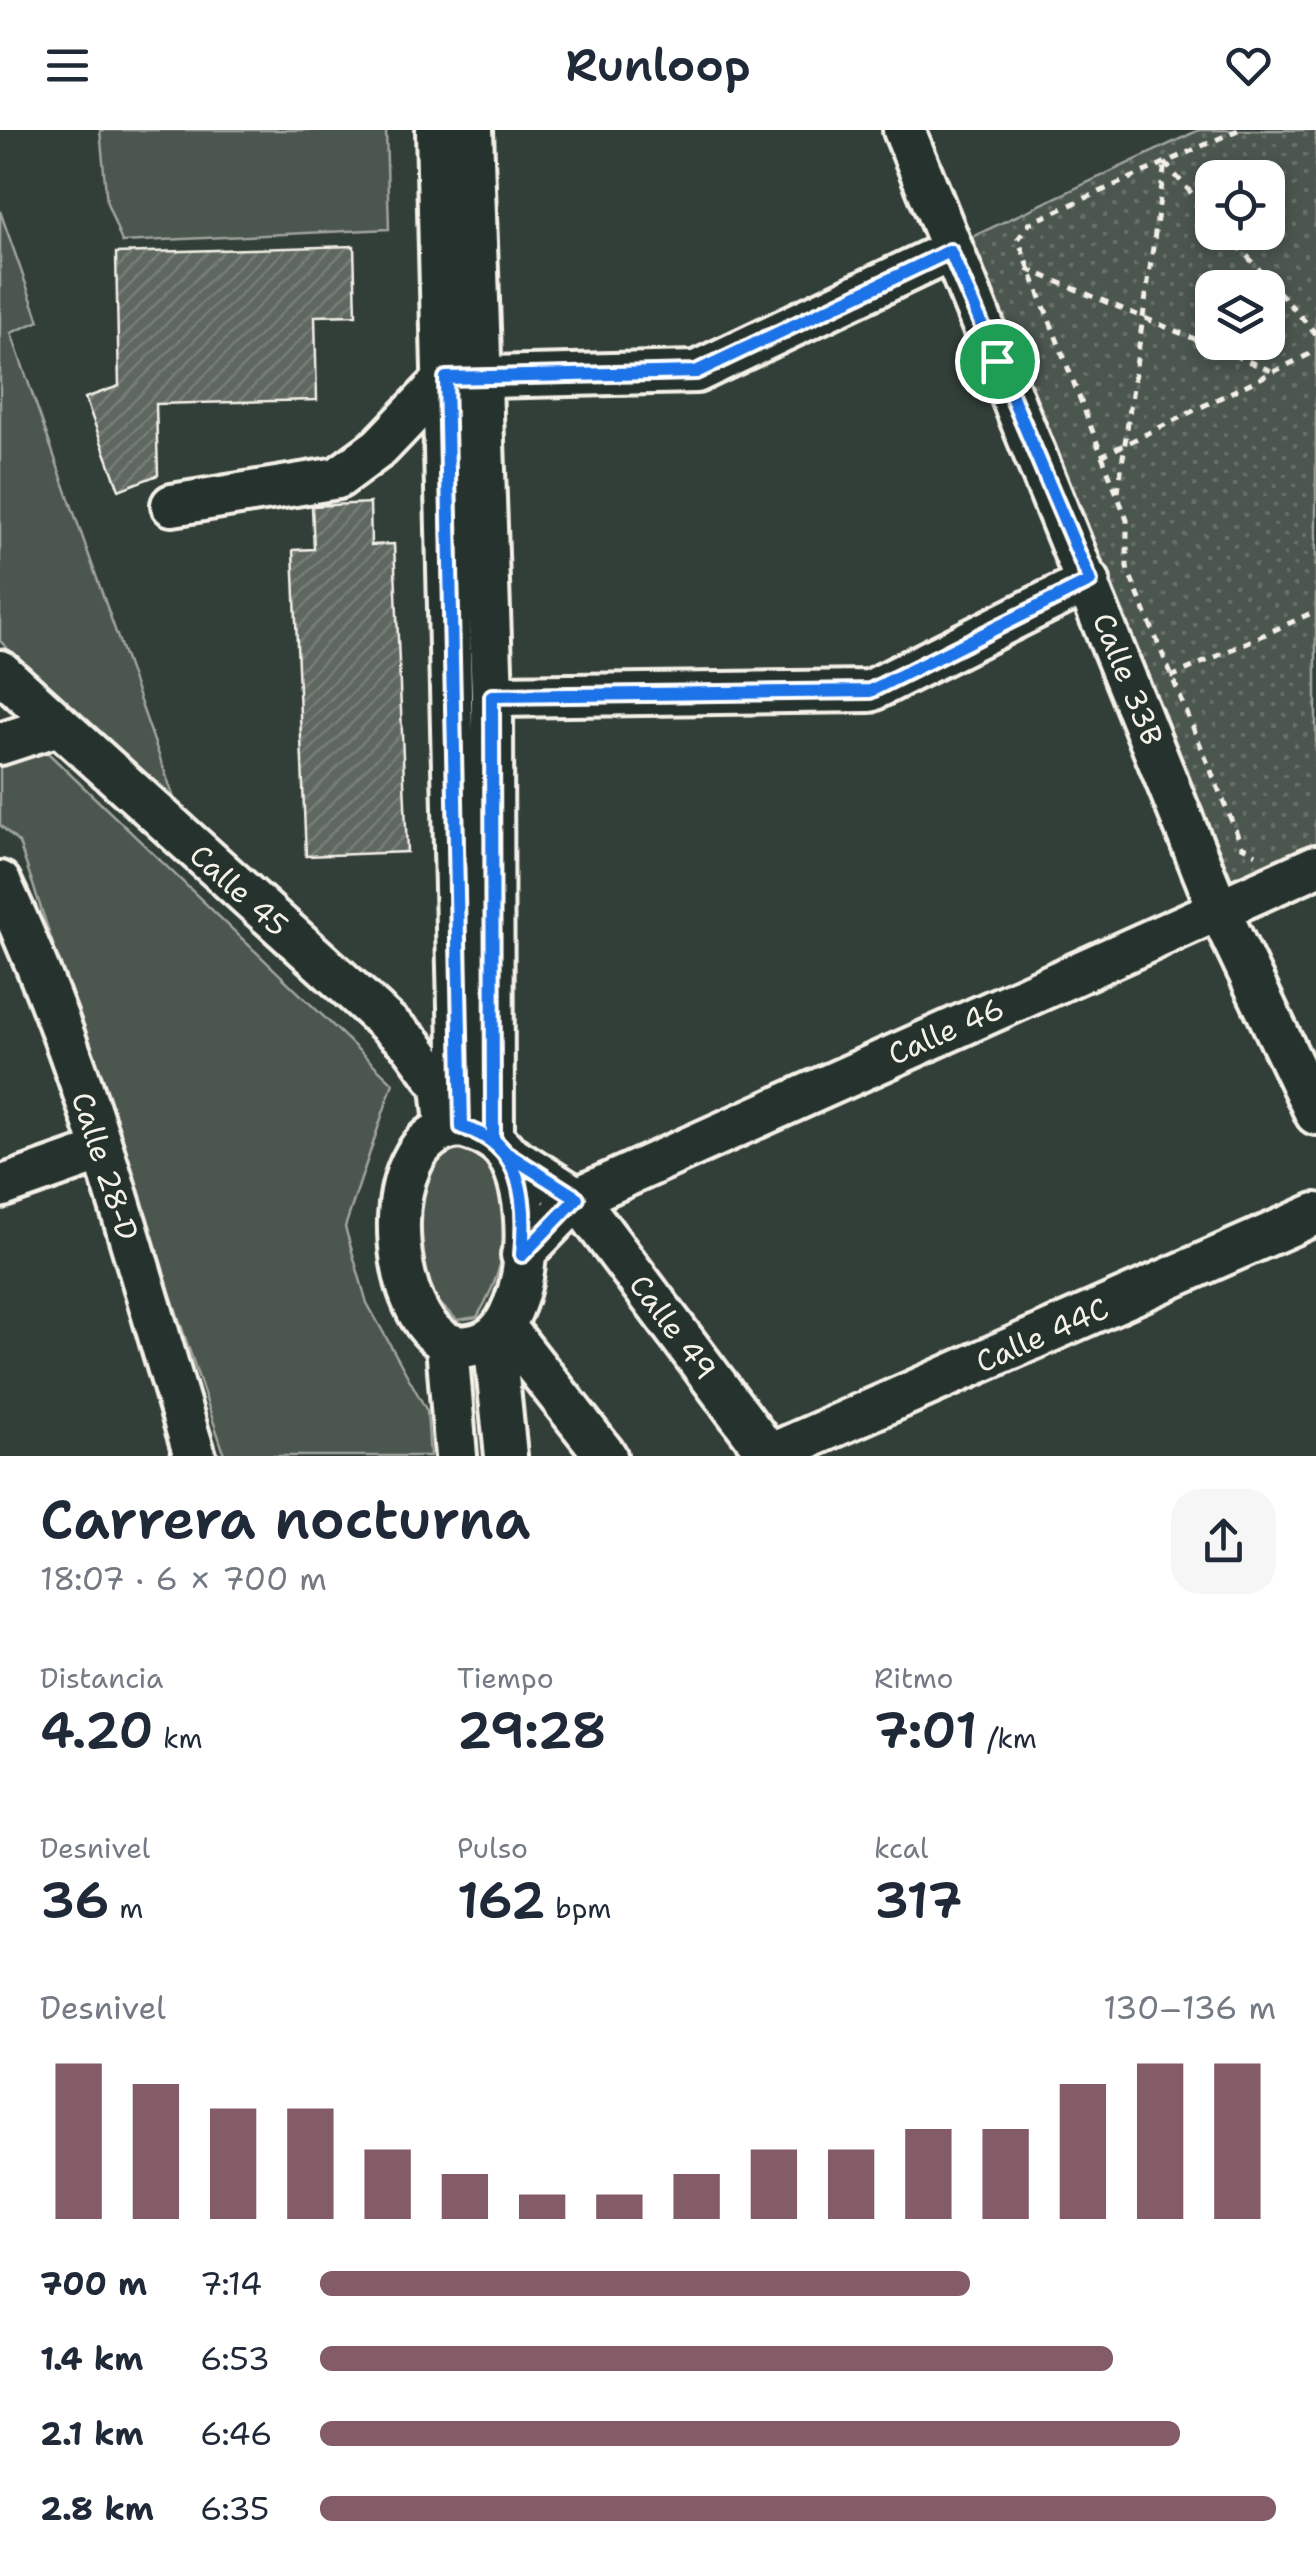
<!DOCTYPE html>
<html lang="es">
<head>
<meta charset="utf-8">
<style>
	:root { --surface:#fff; --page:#f6f6f7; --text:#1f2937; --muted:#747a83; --accent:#845c67 }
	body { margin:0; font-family:"Shantell Sans",sans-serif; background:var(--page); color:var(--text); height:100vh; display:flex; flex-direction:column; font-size:38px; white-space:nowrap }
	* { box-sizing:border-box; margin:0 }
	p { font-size:32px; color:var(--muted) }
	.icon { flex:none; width:55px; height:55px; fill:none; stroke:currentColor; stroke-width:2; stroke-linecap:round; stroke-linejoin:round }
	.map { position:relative; height:1326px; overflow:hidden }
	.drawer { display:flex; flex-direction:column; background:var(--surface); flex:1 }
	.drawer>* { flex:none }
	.tools { position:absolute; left:1195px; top:30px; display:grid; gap:20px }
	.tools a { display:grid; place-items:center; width:90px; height:90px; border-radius:20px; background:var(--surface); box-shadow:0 5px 15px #0003; font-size:50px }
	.pin { position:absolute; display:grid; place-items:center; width:85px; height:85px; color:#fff; margin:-42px; border:5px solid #fff; border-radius:50%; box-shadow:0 2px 10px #0007 }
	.round { display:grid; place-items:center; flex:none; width:105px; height:105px; border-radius:30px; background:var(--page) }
	.overview { display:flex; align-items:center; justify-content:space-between; height:170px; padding:0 40px }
	h1 { font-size:55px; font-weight:600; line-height:75px }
	.metrics { display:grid; grid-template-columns:repeat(3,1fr); gap:15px; height:170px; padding:10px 40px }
	.metrics div { display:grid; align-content:center }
	.metrics b { font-size:50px; font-weight:600 }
	.metrics small { font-size:28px; font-weight:400 }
	.metrics p { font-size:28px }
	.chart { height:280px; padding:20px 40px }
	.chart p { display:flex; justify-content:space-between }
	.chart svg { width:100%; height:180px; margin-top:10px; stroke:var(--accent); stroke-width:6 }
	ul { padding:0 40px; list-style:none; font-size:32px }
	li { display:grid; grid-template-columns:160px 120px 1fr; align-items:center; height:75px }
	li i { height:25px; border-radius:12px; background:var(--accent) }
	header { display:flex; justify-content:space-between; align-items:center; height:130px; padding:0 40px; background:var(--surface); font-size:45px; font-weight:600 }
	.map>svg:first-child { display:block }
	.green { fill:#4c564f; stroke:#a0a49c; stroke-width:2.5 }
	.park { fill:url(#park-dots); stroke:#a0a49c; stroke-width:2.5; fill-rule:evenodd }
	.building { fill:url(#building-hatch); stroke:#f4f1e8; stroke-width:2.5 }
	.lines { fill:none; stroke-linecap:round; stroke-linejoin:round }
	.minor-casing { stroke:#f4f1e8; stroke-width:48 }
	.path { stroke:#f4f1e8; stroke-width:5; stroke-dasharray:8 8; stroke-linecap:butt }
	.minor { stroke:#26332d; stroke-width:40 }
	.route-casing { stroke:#fff; stroke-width:20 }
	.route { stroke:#1a73e8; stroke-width:12 }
	.labels { text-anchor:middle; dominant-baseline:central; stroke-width:10; stroke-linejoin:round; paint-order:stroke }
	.street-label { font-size:30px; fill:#f4f1e8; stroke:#26332d }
</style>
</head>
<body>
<header><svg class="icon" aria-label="menu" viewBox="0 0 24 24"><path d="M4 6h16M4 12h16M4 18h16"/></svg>Runloop<svg class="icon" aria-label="heart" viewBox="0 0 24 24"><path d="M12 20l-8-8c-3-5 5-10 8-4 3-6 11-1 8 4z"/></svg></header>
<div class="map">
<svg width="1316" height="1326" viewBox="0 0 1316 1326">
	<defs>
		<pattern id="park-dots" width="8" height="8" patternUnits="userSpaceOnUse" patternTransform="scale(2.5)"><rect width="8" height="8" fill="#4c564f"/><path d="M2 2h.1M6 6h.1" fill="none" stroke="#666f68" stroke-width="1.8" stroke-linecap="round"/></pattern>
		<pattern id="building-hatch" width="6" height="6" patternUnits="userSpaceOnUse" patternTransform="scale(2.5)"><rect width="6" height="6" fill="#5f6861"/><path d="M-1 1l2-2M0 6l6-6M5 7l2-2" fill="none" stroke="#777e78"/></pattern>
	</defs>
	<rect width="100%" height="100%" fill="#323e38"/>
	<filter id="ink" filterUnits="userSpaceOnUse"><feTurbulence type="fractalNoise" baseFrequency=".01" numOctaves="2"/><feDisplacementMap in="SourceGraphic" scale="20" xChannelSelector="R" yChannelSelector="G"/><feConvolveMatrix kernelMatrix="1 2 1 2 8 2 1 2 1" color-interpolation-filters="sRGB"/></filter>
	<g filter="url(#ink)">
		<path class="green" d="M100,0H386L389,99L122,112L107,73Z
			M0,81L39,191L11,203L182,691L0,511Z
			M47,622L393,953L345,1097L367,1173L427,1281L430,1326H225L19,713L0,695V635Z
			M463,1012L497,1036C508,1098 510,1133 477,1187L457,1190C444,1178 430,1165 423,1148C418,1137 421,1121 421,1109C420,1069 418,1027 463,1012Z"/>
		<path class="park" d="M1199,0H1316V724L1236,759L961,112ZM1212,48H1268V102H1212ZM1212,158H1268V212H1212Z"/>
		<path class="building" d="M354,116L356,185L315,186L317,270L156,274L158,345L119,360L85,268L119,256L116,123Z
			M370,373L371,415L394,414L407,722L306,726L293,420L314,419L312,376Z"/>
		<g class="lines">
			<defs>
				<path id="minor" d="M437,0L462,997
					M472,0L492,566L493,1009
					M904,0L1218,778L1316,984
					M172,375L338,348L380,317L446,248L696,242L950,121
					M0,541L412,915L442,956L446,994
					M492,566L870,561L1089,451
					M0,614L55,596
					M0,752C86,934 136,1134 195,1326
					M462,997C479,1002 497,1008 507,1024C532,1066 531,1143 509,1186C500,1204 488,1213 469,1216C390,1227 365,999 462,997Z
					M506,1023L577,1068L770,1326
					M0,1057L102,1021
					M522,1125L577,1068L1316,736
					M504,1196L606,1326
					M494,1208L506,1326
					M447,1215L456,1326
					M769,1325L1316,1084"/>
			</defs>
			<use href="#minor" class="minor-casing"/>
			<path class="path" d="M1238,0L1030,93L1018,109L1127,390V438L1242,716L1256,724
				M1165,33L1212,87
				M1226,102L1316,204
				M1027,139L1274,242
				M1101,326L1316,221
				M1118,362L1165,33
				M1171,547L1316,481"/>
			<use href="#minor" class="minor"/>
		</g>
	</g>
	<g class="lines" filter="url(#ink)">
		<defs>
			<path id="route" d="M997,231L950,121L696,242L446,248L462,997C523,1015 527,1069 522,1125L577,1068L506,1023L493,1009L492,566L870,561L1090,451L997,231"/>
		</defs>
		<use href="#route" class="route-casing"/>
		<use href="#route" class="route"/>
	</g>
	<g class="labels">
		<g class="street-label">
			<text transform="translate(1128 549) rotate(68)">Calle 33B</text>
			<text transform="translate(239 760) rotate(42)">Calle 45</text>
			<text transform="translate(946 901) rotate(-24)">Calle 46</text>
			<text transform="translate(105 1036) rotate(72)">Calle 28-D</text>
			<text transform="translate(673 1197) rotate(53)">Calle 49</text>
			<text transform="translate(1042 1205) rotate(-24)">Calle 44C</text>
		</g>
	</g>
</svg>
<div class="tools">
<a><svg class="icon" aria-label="locate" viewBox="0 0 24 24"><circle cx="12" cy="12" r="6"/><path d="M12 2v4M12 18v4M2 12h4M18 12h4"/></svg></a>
<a><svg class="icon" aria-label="layers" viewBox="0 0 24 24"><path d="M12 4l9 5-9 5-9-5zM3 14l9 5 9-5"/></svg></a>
</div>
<div class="pin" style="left:997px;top:231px;background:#1e9e55"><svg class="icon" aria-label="arrive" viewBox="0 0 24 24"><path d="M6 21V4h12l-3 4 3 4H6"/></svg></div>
</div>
<section class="drawer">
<div class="overview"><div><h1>Carrera nocturna</h1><p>18:07 · 6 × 700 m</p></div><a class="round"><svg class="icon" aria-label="share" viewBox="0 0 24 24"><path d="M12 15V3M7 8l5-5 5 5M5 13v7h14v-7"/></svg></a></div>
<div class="metrics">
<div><p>Distancia</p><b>4.20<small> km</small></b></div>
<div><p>Tiempo</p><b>29:28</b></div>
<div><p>Ritmo</p><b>7:01<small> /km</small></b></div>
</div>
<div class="metrics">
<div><p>Desnivel</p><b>36<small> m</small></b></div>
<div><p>Pulso</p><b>162<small> bpm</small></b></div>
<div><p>kcal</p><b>317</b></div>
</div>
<div class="chart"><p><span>Desnivel</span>130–136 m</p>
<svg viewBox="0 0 160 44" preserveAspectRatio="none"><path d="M5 44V6M15 44V11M25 44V17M35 44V17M45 44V27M55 44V33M65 44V38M75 44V38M85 44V33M95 44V27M105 44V27M115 44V22M125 44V22M135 44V11M145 44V6M155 44V6"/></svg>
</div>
<ul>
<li><b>700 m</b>7:14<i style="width:68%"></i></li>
<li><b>1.4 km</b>6:53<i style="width:83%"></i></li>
<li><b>2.1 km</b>6:46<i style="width:90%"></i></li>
<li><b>2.8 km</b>6:35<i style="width:100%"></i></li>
</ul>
</section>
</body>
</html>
